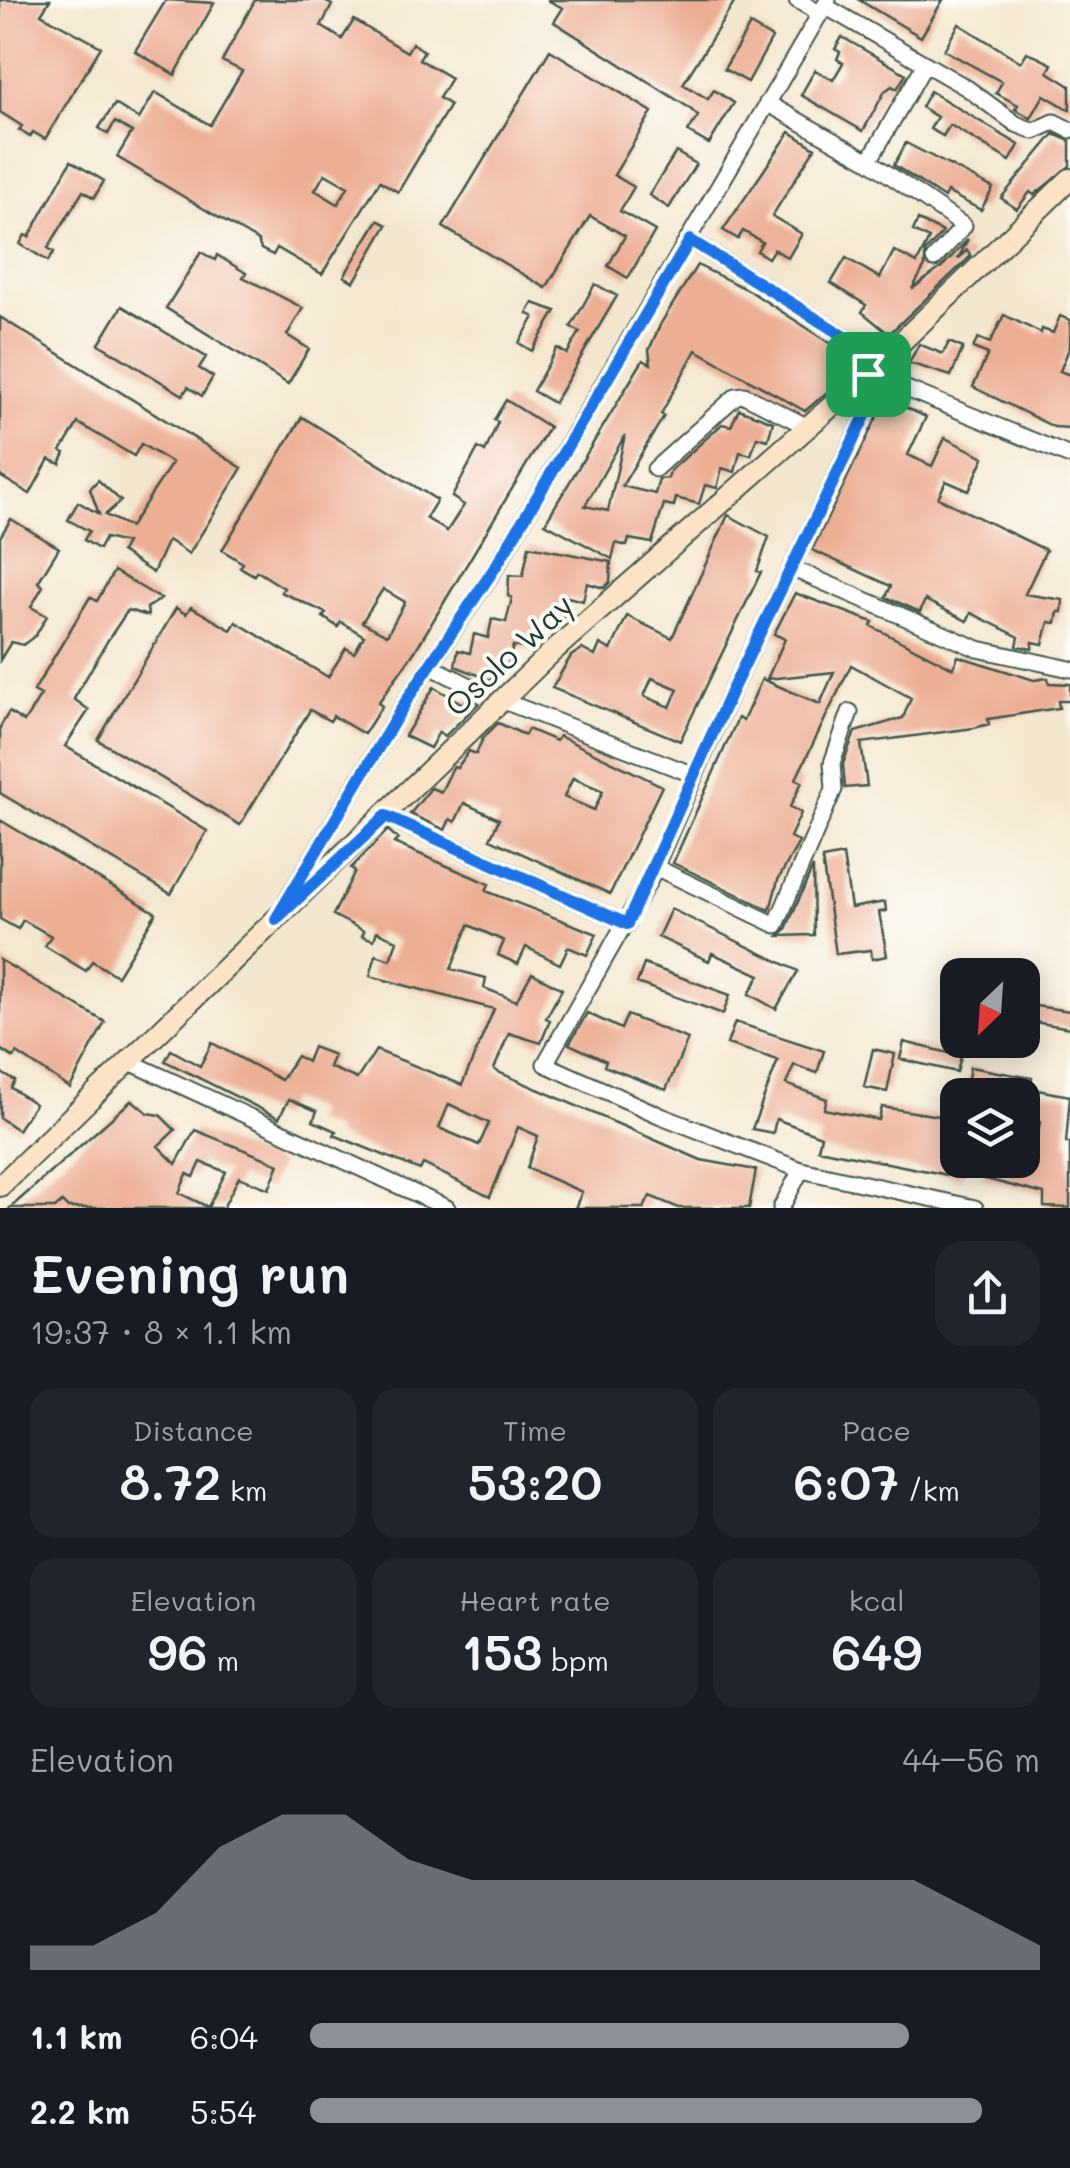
<!DOCTYPE html>
<html lang="en">
<head>
<meta charset="utf-8">
<style>
	:root { --surface:#171b24; --page:#20242c; --text:#f1f3f6; --muted:#9ea1a6; --accent:#8c9099 }
	body { margin:0; font-family:Mali,sans-serif; background:var(--page); color:var(--text); height:100vh; display:flex; flex-direction:column; font-size:38px; white-space:nowrap }
	* { box-sizing:border-box; margin:0 }
	p { font-size:32px; color:var(--muted) }
	.icon { flex:none; width:55px; height:55px; fill:none; stroke:currentColor; stroke-width:2; stroke-linecap:round; stroke-linejoin:round }
	.map { position:relative; height:1208px; overflow:hidden }
	.panel { display:flex; flex-direction:column; background:var(--surface); flex:1 }
	.panel>* { flex:none }
	.needle { width:65px; rotate:205deg }
	.buttons { position:absolute; left:940px; top:958px; display:grid; gap:20px }
	.buttons a { display:grid; place-items:center; width:100px; height:100px; border-radius:20px; background:var(--surface); box-shadow:0 5px 25px #0003; font-size:50px }
	.pin { position:absolute; display:grid; place-items:center; width:85px; height:85px; color:#fff; margin:-42px; border-radius:20px; box-shadow:0 5px 15px #0006 }
	.round { display:grid; place-items:center; flex:none; width:105px; height:105px; border-radius:30px; background:var(--page) }
	.overview { display:flex; align-items:center; justify-content:space-between; height:170px; padding:0 30px }
	h1 { font-size:55px; font-weight:600; line-height:75px }
	.metrics { display:grid; grid-template-columns:repeat(3,1fr); gap:15px; height:170px; padding:10px 30px }
	.metrics div { display:grid; align-content:center; border-radius:25px; background:var(--page); text-align:center }
	.metrics b { font-size:50px; font-weight:600 }
	.metrics small { font-size:28px; font-weight:400 }
	.metrics p { font-size:28px }
	.chart { height:280px; padding:20px 30px }
	.chart p { display:flex; justify-content:space-between }
	.chart svg { width:100%; height:180px; margin-top:10px; fill:var(--accent); opacity:.7 }
	ul { padding:0 30px; list-style:none; font-size:32px }
	li { display:grid; grid-template-columns:160px 120px 1fr; align-items:center; height:75px }
	li i { height:25px; border-radius:12px; background:var(--accent) }
	.map>svg:first-child { display:block }
	.building { fill:#edaf94; fill-rule:evenodd }
	.lines { fill:none; stroke-linecap:round; stroke-linejoin:round }
	.minor-casing { stroke:#3f564b; stroke-width:19 }
	.secondary-casing { stroke:#3f564b; stroke-width:24 }
	.minor { stroke:#fff; stroke-width:15 }
	.secondary { stroke:#fee4c6; stroke-width:20 }
	.route-casing { stroke:#fff; stroke-width:20 }
	.route { stroke:#1a73e8; stroke-width:12 }
	.labels { text-anchor:middle; dominant-baseline:central; stroke-width:8; stroke-linejoin:round; paint-order:stroke }
	.street-label { font-size:32px; fill:#1f3d34; stroke:#fdfcf7 }
</style>
</head>
<body>
<div class="map">
<svg width="1070" height="1208" viewBox="0 0 1070 1208">
	<rect width="100%" height="100%" fill="#fdfcf7"/>
	<filter id="ink" filterUnits="userSpaceOnUse"><feTurbulence type="fractalNoise" baseFrequency=".01" numOctaves="2"/><feDisplacementMap in="SourceGraphic" scale="20" xChannelSelector="R" yChannelSelector="G"/><feConvolveMatrix kernelMatrix="1 2 1 2 8 2 1 2 1" color-interpolation-filters="sRGB"/></filter>
	<filter id="wash" filterUnits="userSpaceOnUse"><feTurbulence type="fractalNoise" baseFrequency=".0048" numOctaves="4" result="noise"/><feDisplacementMap in="SourceGraphic" scale="40" xChannelSelector="R" yChannelSelector="G"/><feGaussianBlur stdDeviation="2.25" result="paint"/><feColorMatrix in="noise" values="0 0 0 0 0 0 0 0 0 0 0 0 0 0 0 0 0 1.4 0 .05"/><feComposite in="paint" operator="in"/></filter>
	<g filter="url(#wash)">
		<rect width="100%" height="100%" fill="#f4e7cf"/>
		<g id="blocks">
			<path class="building" d="M0,0H50L41,14L101,47L45,139L33,132L30,137L19,130L22,126L0,112Z
				M166,0L214,3L175,75L135,51Z
				M255,0H322L332,5L321,26L342,39L354,20L407,52L412,43L424,51L419,59L451,78L439,98L450,105L398,192L380,181L322,274L277,248L273,255L261,249L258,241L117,157L132,132L115,122L108,134L99,128L115,104L139,119L155,92L210,125L242,71L222,61ZM325,174L348,187L338,204L315,190Z
				M547,0H736L683,84L708,99L714,90L734,103L709,144L688,132L698,116L688,107L554,22L563,8Z
				M859,0H943L921,37Z
				M959,24L1021,62L1027,52L1052,64L1048,72L1070,86V110L1044,95L1031,118L1015,109L1018,105L996,93L1002,82L944,50Z
				M750,25L772,38L748,82L724,69Z
				M842,37L906,74L897,89L892,86L885,91L863,131L801,95L815,70L833,80L843,63L837,59L840,52L835,49Z
				M550,50L652,112L614,175L634,187L620,211L655,231L628,278L608,266L625,236L590,216L546,288L443,227Z
				M930,91L1019,145L1010,161L950,125L943,136L930,129L937,117L921,107Z
				M790,132L815,148L772,216L802,234L788,258L774,249L768,258L757,251L762,242L743,231L738,239L723,230Z
				M1054,134L1070,141V166L1034,195L1030,192L1017,209L1001,198Z
				M906,143L993,188L981,210L947,192L944,198L894,165Z
				M676,152L696,164L669,208L649,195Z
				M71,161L104,181L94,198L83,191L48,248L54,252L48,261L20,244L25,235L29,237Z
				M378,220L387,225L354,282L344,276Z
				M918,220L943,232L925,252V266L912,289L942,267L968,239L958,259L967,250L971,256L889,334L862,312L866,305L831,283L846,258L880,278L894,251L917,263L929,239L913,231Z
				M201,252L215,260L217,255L246,273L243,277L303,308L287,335L309,349L288,384L166,308Z
				M697,265L750,291L852,357L832,388L805,411L696,350L661,414L664,416L622,486L655,494L659,479L668,478L670,471L722,424L731,426L739,409L773,422L768,440L757,437L751,455L740,452L735,472L722,468L717,488L705,485L699,504L676,498L674,506L664,504L652,543L629,539L627,546L616,543L612,559L545,523L643,360L651,364L649,350L661,323ZM625,435L608,511L585,506Z
				M595,284L617,296L554,403L533,391L557,348L567,354L580,332L571,327Z
				M533,303L556,311L532,351L519,343L534,317L527,313Z
				M122,306L206,357L199,368L213,377L202,396L188,387L183,395L99,344Z
				M1004,315L1041,333L1042,329L1053,333L1060,316L1070,320V346L1060,371L1070,375V428L1054,427L973,387L988,354L973,348L978,338L990,343Z
				M0,317L242,468L189,554L168,540L153,573L121,552L126,543L105,538L99,549L84,540L89,531L68,520L78,502L99,514L90,489L98,480L121,501L105,515L130,527L172,463L141,444L134,456L78,423L61,451L65,453L60,464L49,459L30,494L0,476Z
				M949,342L963,348L951,376L909,363L919,344L943,354Z
				M886,398L926,417L908,455L932,466L945,438L984,457L969,491L946,481L938,498L1046,550L1025,594L1063,600L1062,612H1058L1056,623L1049,622L1043,644L1033,642L1032,649L1017,646L1019,637L971,613L967,621L925,600L920,612L886,597L891,586L812,550Z
				M506,400L549,427L415,651L378,703L382,706L364,734L333,716L330,721L310,710L240,825L98,740L176,608L186,614L191,607L231,630L236,622L328,677L346,648L354,653L364,636L341,622L338,627L323,617L326,613L281,592L284,588L257,571L254,575L240,567L243,563L222,550L302,417L437,500L426,518L447,531L464,505L452,497L478,448L485,452L498,422L494,420ZM383,589L405,602L387,635L362,622Z
				M728,515L769,537L757,571L761,572L680,741L552,688L571,656L582,649L595,656L600,644L611,650L627,616L672,638ZM652,678L678,689L670,707L644,696Z
				M11,519L59,548L38,582L43,586L31,607L47,616L36,635L23,645L11,642L0,660V537Z
				M529,546L611,562L610,582L604,588L587,583L583,601L568,597L563,617L546,613L533,650L513,646L508,665L495,662L491,680L455,666L458,650L470,653L474,634L488,638L492,619L506,622L512,598L508,596L509,575L523,576Z
				M114,571L161,599L147,608L148,616L128,610L108,640L74,699L89,710L65,746L207,831L171,894L0,793V727L9,712L24,722L41,695L34,691L39,682L90,597L97,601Z
				M795,593L873,622L871,626L953,668L958,656L1034,680L1048,678L1049,683L1070,684V701H1058L1059,708L988,719L989,724L974,728L861,743L867,786L845,788L843,764L855,732L903,718L911,698L851,665L796,779L802,782L790,807L801,813L790,837L799,842L778,880L770,910L673,863L738,718L743,721L762,679L820,704L834,672L767,679L785,639L774,634Z
				M434,687L463,704L469,698L479,703L444,737L439,732L430,748L405,736Z
				M498,723L525,735L528,729L556,741L559,736L662,786L610,894L490,839L499,819L464,803L455,822L450,819L445,830L410,814L431,788L441,792L453,767L457,768L469,751L476,754L483,738ZM573,778L603,791L594,810L564,797Z
				M0,820L156,913L117,976L92,961L86,971L45,946L51,936L23,920L18,929L0,919Z
				M388,830L398,839L394,843L489,884L486,891L597,934L587,955L568,947L560,964L526,947L518,964L498,955L504,941L469,925L451,969L486,978L484,988L516,1001L532,973L562,989L546,1018L550,1020L541,1043L509,1033L494,1069L498,1072L701,1160L756,1170L749,1208H679L650,1196L644,1208H575L582,1192L527,1168L538,1136L518,1127L490,1197L423,1164L420,1170L334,1135L336,1131L313,1121L317,1111L289,1099L279,1118L165,1061L171,1050L200,1066L212,1043L281,1080L297,1056L307,1062L313,1047L334,1055L329,1067L357,1079L376,1050L462,1085L494,1009L370,976L376,955L390,960L397,941L377,931L374,940L362,936L364,931L333,915L355,871L351,868ZM449,1104L489,1123L479,1145L439,1128Z
				M843,855L851,908L885,902L886,911L879,912L887,956L872,959L871,950L836,954L822,859Z
				M813,867L814,935L779,936L786,929Z
				M671,909L798,971L776,1009L749,994L760,975L712,953L709,961L658,937Z
				M0,960L105,1022L70,1088L17,1053L14,1058L0,1049Z
				M644,964L730,995L723,1014L637,983Z
				M1022,1004L1070,1011V1028L1022,1020Z
				M587,1013L621,1029L627,1015L688,1039L666,1090L604,1066L606,1061L569,1044Z
				M735,1022L824,1051L817,1073L794,1065L786,1084L827,1099L824,1109L879,1120L882,1107L958,1119V1160H965L962,1178L818,1149L821,1136L776,1119L773,1133L752,1129L778,1060L727,1044Z
				M904,1042L961,1056L957,1072L900,1059Z
				M873,1049L895,1054L887,1092L864,1087Z
				M970,1067L1032,1078L1029,1095L967,1084Z
				M0,1072L15,1081L11,1088L35,1104L18,1130L0,1118Z
				M1032,1089L1070,1096L1066,1143H1070V1208L1044,1207V1194L982,1178L985,1160H1022V1140L1036,1143L1040,1122L1027,1120Z
				M132,1100L148,1113L160,1115L175,1130L158,1146L176,1164L195,1130L279,1164L269,1189L239,1177L223,1208H68L62,1202L55,1208H10ZM201,1162L226,1172L208,1207L179,1193L187,1174L194,1177Z"/>
		</g>
	</g>
	<g filter="url(#ink)">
		<use href="#blocks" fill-opacity="0" stroke="#3f564b" stroke-width="2.5"/>
		<g class="lines">
			<defs>
				<path id="minor" d="M797,0L821,14
					M825,6L967,88L1016,124L1034,131L1054,122L1070,130
					M767,103L869,161L964,226L934,259
					M869,161L925,64
					M690,240L882,360
					M875,376L1070,456
					M883,379L732,690L650,879L545,1064L661,1116L801,1170L975,1208
					M655,469L736,396L744,395L806,426
					M791,568L978,649L1070,669
					M430,666L470,686
					M501,700L694,775
					M386,816L627,924
					M655,867L776,925L834,789L832,763L850,712
					M287,900L408,698L496,567L828,0
					M130,1062L447,1208
					M781,1208L801,1170"/>
				<path id="secondary" d="M0,1186L553,651L868,374L1070,179"/>
			</defs>
			<use href="#minor" class="minor-casing"/>
			<use href="#secondary" class="secondary-casing"/>
			<use href="#minor" class="minor"/>
			<use href="#secondary" class="secondary"/>
		</g>
	</g>
	<g class="lines" filter="url(#ink)">
		<defs>
			<path id="route" d="M690,240L882,360L868,374L883,379L732,690L627,924L386,816L276,919L408,698L496,566Z"/>
		</defs>
		<use href="#route" class="route-casing"/>
		<use href="#route" class="route"/>
	</g>
	<g class="labels">
		<g class="street-label">
			<text transform="translate(508 654) rotate(-43)">Osolo Way</text>
		</g>
	</g>
</svg>
<div class="buttons">
<a><svg class="needle" viewBox="-14 -14 28 28"><path d="M0-13l5 13h-10z" fill="#e53935"/><path d="M0 13l5-13h-10z" fill="#9ea1a6"/></svg></a>
<a><svg class="icon" aria-label="layers" viewBox="0 0 24 24"><path d="M12 4l9 5-9 5-9-5zM3 14l9 5 9-5"/></svg></a>
</div>
<div class="pin" style="left:868px;top:374px;background:#1e9e55"><svg class="icon" aria-label="arrive" viewBox="0 0 24 24"><path d="M6 21V4h12l-3 4 3 4H6"/></svg></div>
</div>
<section class="panel">
<div class="overview"><div><h1>Evening run</h1><p>19:37 · 8 × 1.1 km</p></div><a class="round"><svg class="icon" aria-label="share" viewBox="0 0 24 24"><path d="M12 15V3M7 8l5-5 5 5M5 13v7h14v-7"/></svg></a></div>
<div class="metrics">
<div><p>Distance</p><b>8.72<small> km</small></b></div>
<div><p>Time</p><b>53:20</b></div>
<div><p>Pace</p><b>6:07<small> /km</small></b></div>
</div>
<div class="metrics">
<div><p>Elevation</p><b>96<small> m</small></b></div>
<div><p>Heart rate</p><b>153<small> bpm</small></b></div>
<div><p>kcal</p><b>649</b></div>
</div>
<div class="chart"><p><span>Elevation</span>44–56 m</p>
<svg viewBox="0 0 160 44" preserveAspectRatio="none"><path d="M0 44V38L10 38L20 30L30 14L40 6L50 6L60 17L70 22L80 22L90 22L100 22L110 22L120 22L130 22L140 22L150 30L160 38V44z"/></svg>
</div>
<ul>
<li><b>1.1 km</b>6:04<i style="width:82%"></i></li>
<li><b>2.2 km</b>5:54<i style="width:92%"></i></li>
</ul>
</section>
</body>
</html>
